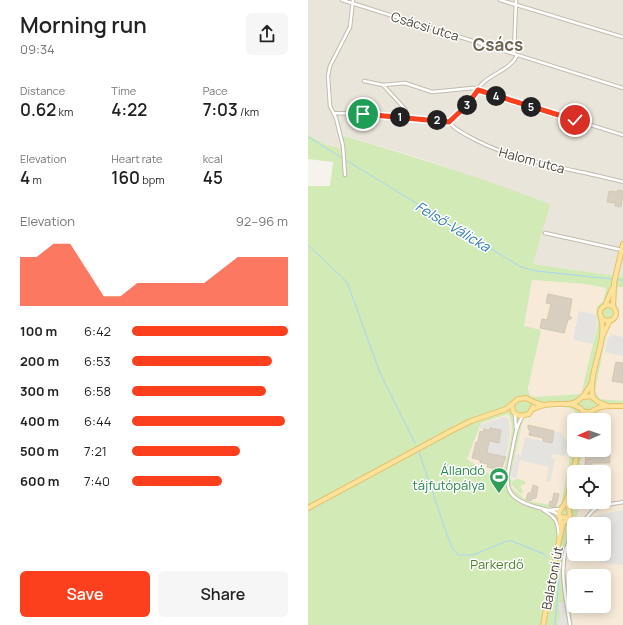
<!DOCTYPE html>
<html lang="en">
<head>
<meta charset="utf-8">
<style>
	:root { --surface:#fff; --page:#f6f6f6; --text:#222; --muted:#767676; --accent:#fc3f1d }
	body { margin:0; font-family:Manrope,sans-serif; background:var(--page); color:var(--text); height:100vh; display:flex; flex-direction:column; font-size:15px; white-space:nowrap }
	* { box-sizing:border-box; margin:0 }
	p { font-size:13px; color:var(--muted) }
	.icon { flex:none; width:22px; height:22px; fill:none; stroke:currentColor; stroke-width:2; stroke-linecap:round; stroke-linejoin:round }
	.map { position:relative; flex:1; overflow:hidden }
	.details { display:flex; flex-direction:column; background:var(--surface); width:308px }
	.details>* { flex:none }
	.needle { width:26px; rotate:268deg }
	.controls { position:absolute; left:259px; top:413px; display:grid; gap:8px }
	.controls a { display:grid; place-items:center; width:44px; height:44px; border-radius:6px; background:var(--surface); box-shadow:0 2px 10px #0003; font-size:20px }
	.pin { position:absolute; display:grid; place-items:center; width:34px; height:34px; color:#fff; margin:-17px; border:2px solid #fff; border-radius:50%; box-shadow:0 1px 4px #0007 }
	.km { position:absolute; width:20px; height:20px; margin:-10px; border-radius:50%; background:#222; color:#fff; font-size:11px; line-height:20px; text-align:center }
	.round { display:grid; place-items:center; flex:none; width:42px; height:42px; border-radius:6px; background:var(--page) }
	.overview { display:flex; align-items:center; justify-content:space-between; height:68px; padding:0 20px }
	h1 { font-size:22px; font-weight:600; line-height:30px }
	.figures { display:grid; grid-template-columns:repeat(3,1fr); gap:6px; height:68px; padding:4px 20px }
	.figures div { display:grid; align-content:center }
	.figures b { font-size:17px; font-weight:600 }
	.figures small { font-size:11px; font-weight:400 }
	.figures p { font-size:11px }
	.chart { height:112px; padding:8px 20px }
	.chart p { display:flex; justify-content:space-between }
	.chart svg { width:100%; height:72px; margin-top:4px; fill:var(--accent); opacity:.7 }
	.button { display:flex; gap:8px; margin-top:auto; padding:8px 20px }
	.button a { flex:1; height:46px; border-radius:6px; background:var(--accent); color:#fff; font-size:16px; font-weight:600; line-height:46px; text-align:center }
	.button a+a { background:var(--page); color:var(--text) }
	ul { padding:0 20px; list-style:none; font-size:13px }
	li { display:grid; grid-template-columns:64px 48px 1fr; align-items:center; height:30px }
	li i { height:10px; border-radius:5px; background:var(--accent) }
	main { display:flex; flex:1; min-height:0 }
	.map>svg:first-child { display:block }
	.residential { fill:#eae5da }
	.commercial { fill:#f7ead8; fill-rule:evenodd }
	.green { fill:#d2eab5; fill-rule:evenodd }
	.parking { fill:#e5e3e0 }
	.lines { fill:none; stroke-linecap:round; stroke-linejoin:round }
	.stream { stroke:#a9d4f2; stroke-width:1 }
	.building { fill:#d8cfc1; stroke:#d3c7b4 }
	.street-casing { stroke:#c2bbae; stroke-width:4.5 }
	.primary-casing { stroke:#e6c16a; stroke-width:6 }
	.street { stroke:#fff; stroke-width:2.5 }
	.primary { stroke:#ffe39c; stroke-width:4 }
	.route-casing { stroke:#fff; stroke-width:8 }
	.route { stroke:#fc3f1d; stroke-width:5 }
	.labels { text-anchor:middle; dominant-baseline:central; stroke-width:3; stroke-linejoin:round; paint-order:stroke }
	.street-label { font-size:13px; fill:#4b4439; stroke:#fff }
	.leisure-label { font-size:13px; fill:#27864d; stroke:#fff; text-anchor:end }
	.park-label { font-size:13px; fill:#4a7f2a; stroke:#fff }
	.water-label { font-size:14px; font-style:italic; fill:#2e7ab2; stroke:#fff }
	.district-label { font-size:17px; font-weight:bold; fill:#6e6250; stroke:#fff }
</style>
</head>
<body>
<main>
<section class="details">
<div class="overview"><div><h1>Morning run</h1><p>09:34</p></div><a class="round"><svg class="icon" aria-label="share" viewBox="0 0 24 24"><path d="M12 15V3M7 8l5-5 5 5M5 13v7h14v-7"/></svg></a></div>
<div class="figures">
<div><p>Distance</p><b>0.62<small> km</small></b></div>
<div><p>Time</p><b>4:22</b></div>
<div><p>Pace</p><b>7:03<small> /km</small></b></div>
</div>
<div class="figures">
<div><p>Elevation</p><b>4<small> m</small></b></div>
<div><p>Heart rate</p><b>160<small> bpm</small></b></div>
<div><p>kcal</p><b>45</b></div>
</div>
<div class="chart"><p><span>Elevation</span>92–96 m</p>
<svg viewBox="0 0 160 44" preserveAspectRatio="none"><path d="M0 44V14L10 14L20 6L30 6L40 22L50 38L60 38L70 30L80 30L90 30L100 30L110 30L120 22L130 14L140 14L150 14L160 14V44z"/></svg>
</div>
<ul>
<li><b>100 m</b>6:42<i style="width:100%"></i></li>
<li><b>200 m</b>6:53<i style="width:90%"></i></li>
<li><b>300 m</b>6:58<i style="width:86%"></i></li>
<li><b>400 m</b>6:44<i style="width:98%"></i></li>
<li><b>500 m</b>7:21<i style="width:69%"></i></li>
<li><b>600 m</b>7:40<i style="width:58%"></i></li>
</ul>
<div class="button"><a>Save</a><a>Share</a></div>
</section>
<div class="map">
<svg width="315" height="625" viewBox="0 0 315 625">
	<rect width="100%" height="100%" fill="#f6f3ec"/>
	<path class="residential" d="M0,0H315V277L225,264L241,204L118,160L31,134L33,148L19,145L0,135Z"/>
	<path class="commercial" d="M224,280L277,284L298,288L273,394L224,397L221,394L216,327Z
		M310,286L315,287V401L292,399L287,391L299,331L311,311L308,302Z
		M262,407L269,411L270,415L269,420H266V437L253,504L247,507L219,501L203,487L202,479L215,419L225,413L228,409Z
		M292,408L315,409V625H265L257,571V554L260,545L266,536V554H296V524H275L277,521L268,517L271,503L270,502H296V472H270L275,450H296V420H281ZM266,576H296V606H266Z
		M200,414L203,418L204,433L194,477L184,476L159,459L172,423Z"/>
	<path class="green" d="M30,134C101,155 172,177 242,204L225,264L315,277V287H310L308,302L311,311L309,319L302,325L299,331L287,391L292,399L315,401V409L292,408L281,420H269C273,401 240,408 228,409L225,413L215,419L202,479L204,481L209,479L217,481V484L212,486L215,491L213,494L204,485V482L203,487L219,501L249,506L253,504L266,437V450H275L270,472H266V490L264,499L266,502L271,503L269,517L277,521L275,524H266V536L260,545L257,554V571L265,625H0V186H22L25,162L0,159V135L19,145L33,148ZM224,280L277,284L298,288L295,302L289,306L288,314L290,323L273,394L224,397L221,394L220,388L233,330L216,326ZM200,414C210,425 197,463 194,477L184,476L159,459L173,423Z"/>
	<path class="parking" d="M271,311L288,315V318H290L285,344L265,340Z
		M303,334L315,337V356L297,352L300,337H302Z
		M197,417L201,420L202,433L198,457L179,453L181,441L191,443L193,430L182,428L173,430L172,425Z
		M247,431L253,433L260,443L257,456L244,454L243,458L247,459L242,482L238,481L241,467L212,460L208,478L203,477L208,454L213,455L217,437L244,443Z
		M315,510V565L300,564L265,554L264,542L266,537V554H296V524H278L287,516Z
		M256,602L260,625H250L249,620L253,619L250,603Z"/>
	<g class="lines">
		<path class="stream" d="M0,137L213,267L228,271L304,279
			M0,245L39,282L72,373L107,443
			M311,280H315
			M111,452L143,546L150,555H165L199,541H204L236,554L239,558
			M247,625L251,580"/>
	</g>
	<path class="building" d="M310,190L315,191L313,207L307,206L308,203L299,202L301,191L309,192Z
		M240,294L264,299L261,316L264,318L260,320L256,333L232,328L234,319L239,320L243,304L238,303Z
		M308,362L315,363V383L304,381Z
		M220,425L246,431L244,443L235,441V438L221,435L222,430L220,429Z
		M182,428L193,430L191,443L181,441L179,453L198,457L193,470L179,467L180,464L172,463V460L164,458L168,442H170L172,431L175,432L176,429L181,430Z
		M278,451H288V454L302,455V463H284V467H277Z
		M225,485L230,487L228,498L224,499L223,501L218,500L220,493H223Z
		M246,493L251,494L249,503L247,507L241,506L242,501L244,502Z"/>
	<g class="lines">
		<defs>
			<path id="street" d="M34,0L315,88
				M192,0L315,37
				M206,53L208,0
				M56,81L75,85L97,83L124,92L165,88L315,135
				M75,85L97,109L100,117
				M26,113L55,114L141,122C157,112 163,94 176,82C186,73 204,68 209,55
				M141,122C145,128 153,132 160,136C208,163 263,168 315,182
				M37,175L35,146L28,118L22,106L20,76L22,66L42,27L45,0
				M237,233L314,250
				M207,414L208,429
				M215,416C207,427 206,443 203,456C197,485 195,498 228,507C236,509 245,510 251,515
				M235,510C249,518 250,522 251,538
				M241,510L252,509
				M260,518L273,522C279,520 281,513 287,509C294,504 306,504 315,502
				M262,625C258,597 247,558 266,533"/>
			<path id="primary" d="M292 313a8 8 0 1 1 16 0a8 8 0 1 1-16 0Z
				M297,306L304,289
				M305,307L306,283L315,244
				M295,335L302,320
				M276,397L283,396L290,402L298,405
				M285,398C279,371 300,344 293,317
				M204,404L205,412L212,416L221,414L225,407
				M263,404L272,408L276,412H283
				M225,409C253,395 266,419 284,382
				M275,411V420
				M278,420C284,404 301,406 315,406
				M0,508L143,431L163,421L198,409L210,399L218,398L228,403L235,405
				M253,517L259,518L262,515L260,506L261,491L270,450
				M253,527L251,512L256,505L260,496
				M235,625L251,541L255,524L259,518"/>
		</defs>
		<use href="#street" class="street-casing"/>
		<use href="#primary" class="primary-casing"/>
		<use href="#street" class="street"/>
		<use href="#primary" class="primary"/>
	</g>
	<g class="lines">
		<defs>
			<path id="route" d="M55,114L141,122L159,105L170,90L267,120"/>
		</defs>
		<use href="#route" class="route-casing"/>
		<use href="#route" class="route"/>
	</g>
	<defs>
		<symbol id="stadium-pin" viewBox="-11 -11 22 30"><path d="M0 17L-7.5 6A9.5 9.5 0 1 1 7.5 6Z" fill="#2e9e5b" stroke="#fff"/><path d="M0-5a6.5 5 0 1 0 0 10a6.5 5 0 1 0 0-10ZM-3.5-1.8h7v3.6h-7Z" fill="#fff"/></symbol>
	</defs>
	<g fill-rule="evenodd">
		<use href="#stadium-pin" x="180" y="466" width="22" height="30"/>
	</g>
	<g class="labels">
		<g class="street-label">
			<text transform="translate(117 26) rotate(17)">Csácsi utca</text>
			<text transform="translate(224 160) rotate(15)">Halom utca</text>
			<text transform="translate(244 578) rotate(-79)">Balatoni út</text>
		</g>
		<g class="leisure-label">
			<text x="177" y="470">Állandó<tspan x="177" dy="15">tájfutópálya</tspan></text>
		</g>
		<g class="park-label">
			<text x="189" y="564">Parkerdő</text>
		</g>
		<g class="water-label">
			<text transform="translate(145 226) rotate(31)">Felső-Válicka</text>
		</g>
		<g class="district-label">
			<text x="190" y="44">Csács</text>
		</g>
	</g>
</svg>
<div class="controls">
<a><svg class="needle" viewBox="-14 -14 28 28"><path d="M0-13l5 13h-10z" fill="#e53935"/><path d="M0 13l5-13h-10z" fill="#767676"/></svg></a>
<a><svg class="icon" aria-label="locate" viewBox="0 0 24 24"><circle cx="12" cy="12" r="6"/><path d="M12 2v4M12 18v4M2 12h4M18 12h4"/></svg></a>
<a>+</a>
<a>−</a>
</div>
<div class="pin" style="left:55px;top:114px;background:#1e9e55"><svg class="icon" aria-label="arrive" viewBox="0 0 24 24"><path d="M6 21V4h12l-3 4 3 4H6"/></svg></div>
<div class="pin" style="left:267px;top:120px;background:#d93025"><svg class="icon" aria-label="check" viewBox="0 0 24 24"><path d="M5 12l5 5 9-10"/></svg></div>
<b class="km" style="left:92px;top:117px">1</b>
<b class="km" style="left:129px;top:120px">2</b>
<b class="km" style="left:159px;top:105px">3</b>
<b class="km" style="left:188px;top:96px">4</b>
<b class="km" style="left:223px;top:107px">5</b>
</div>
</main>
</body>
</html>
